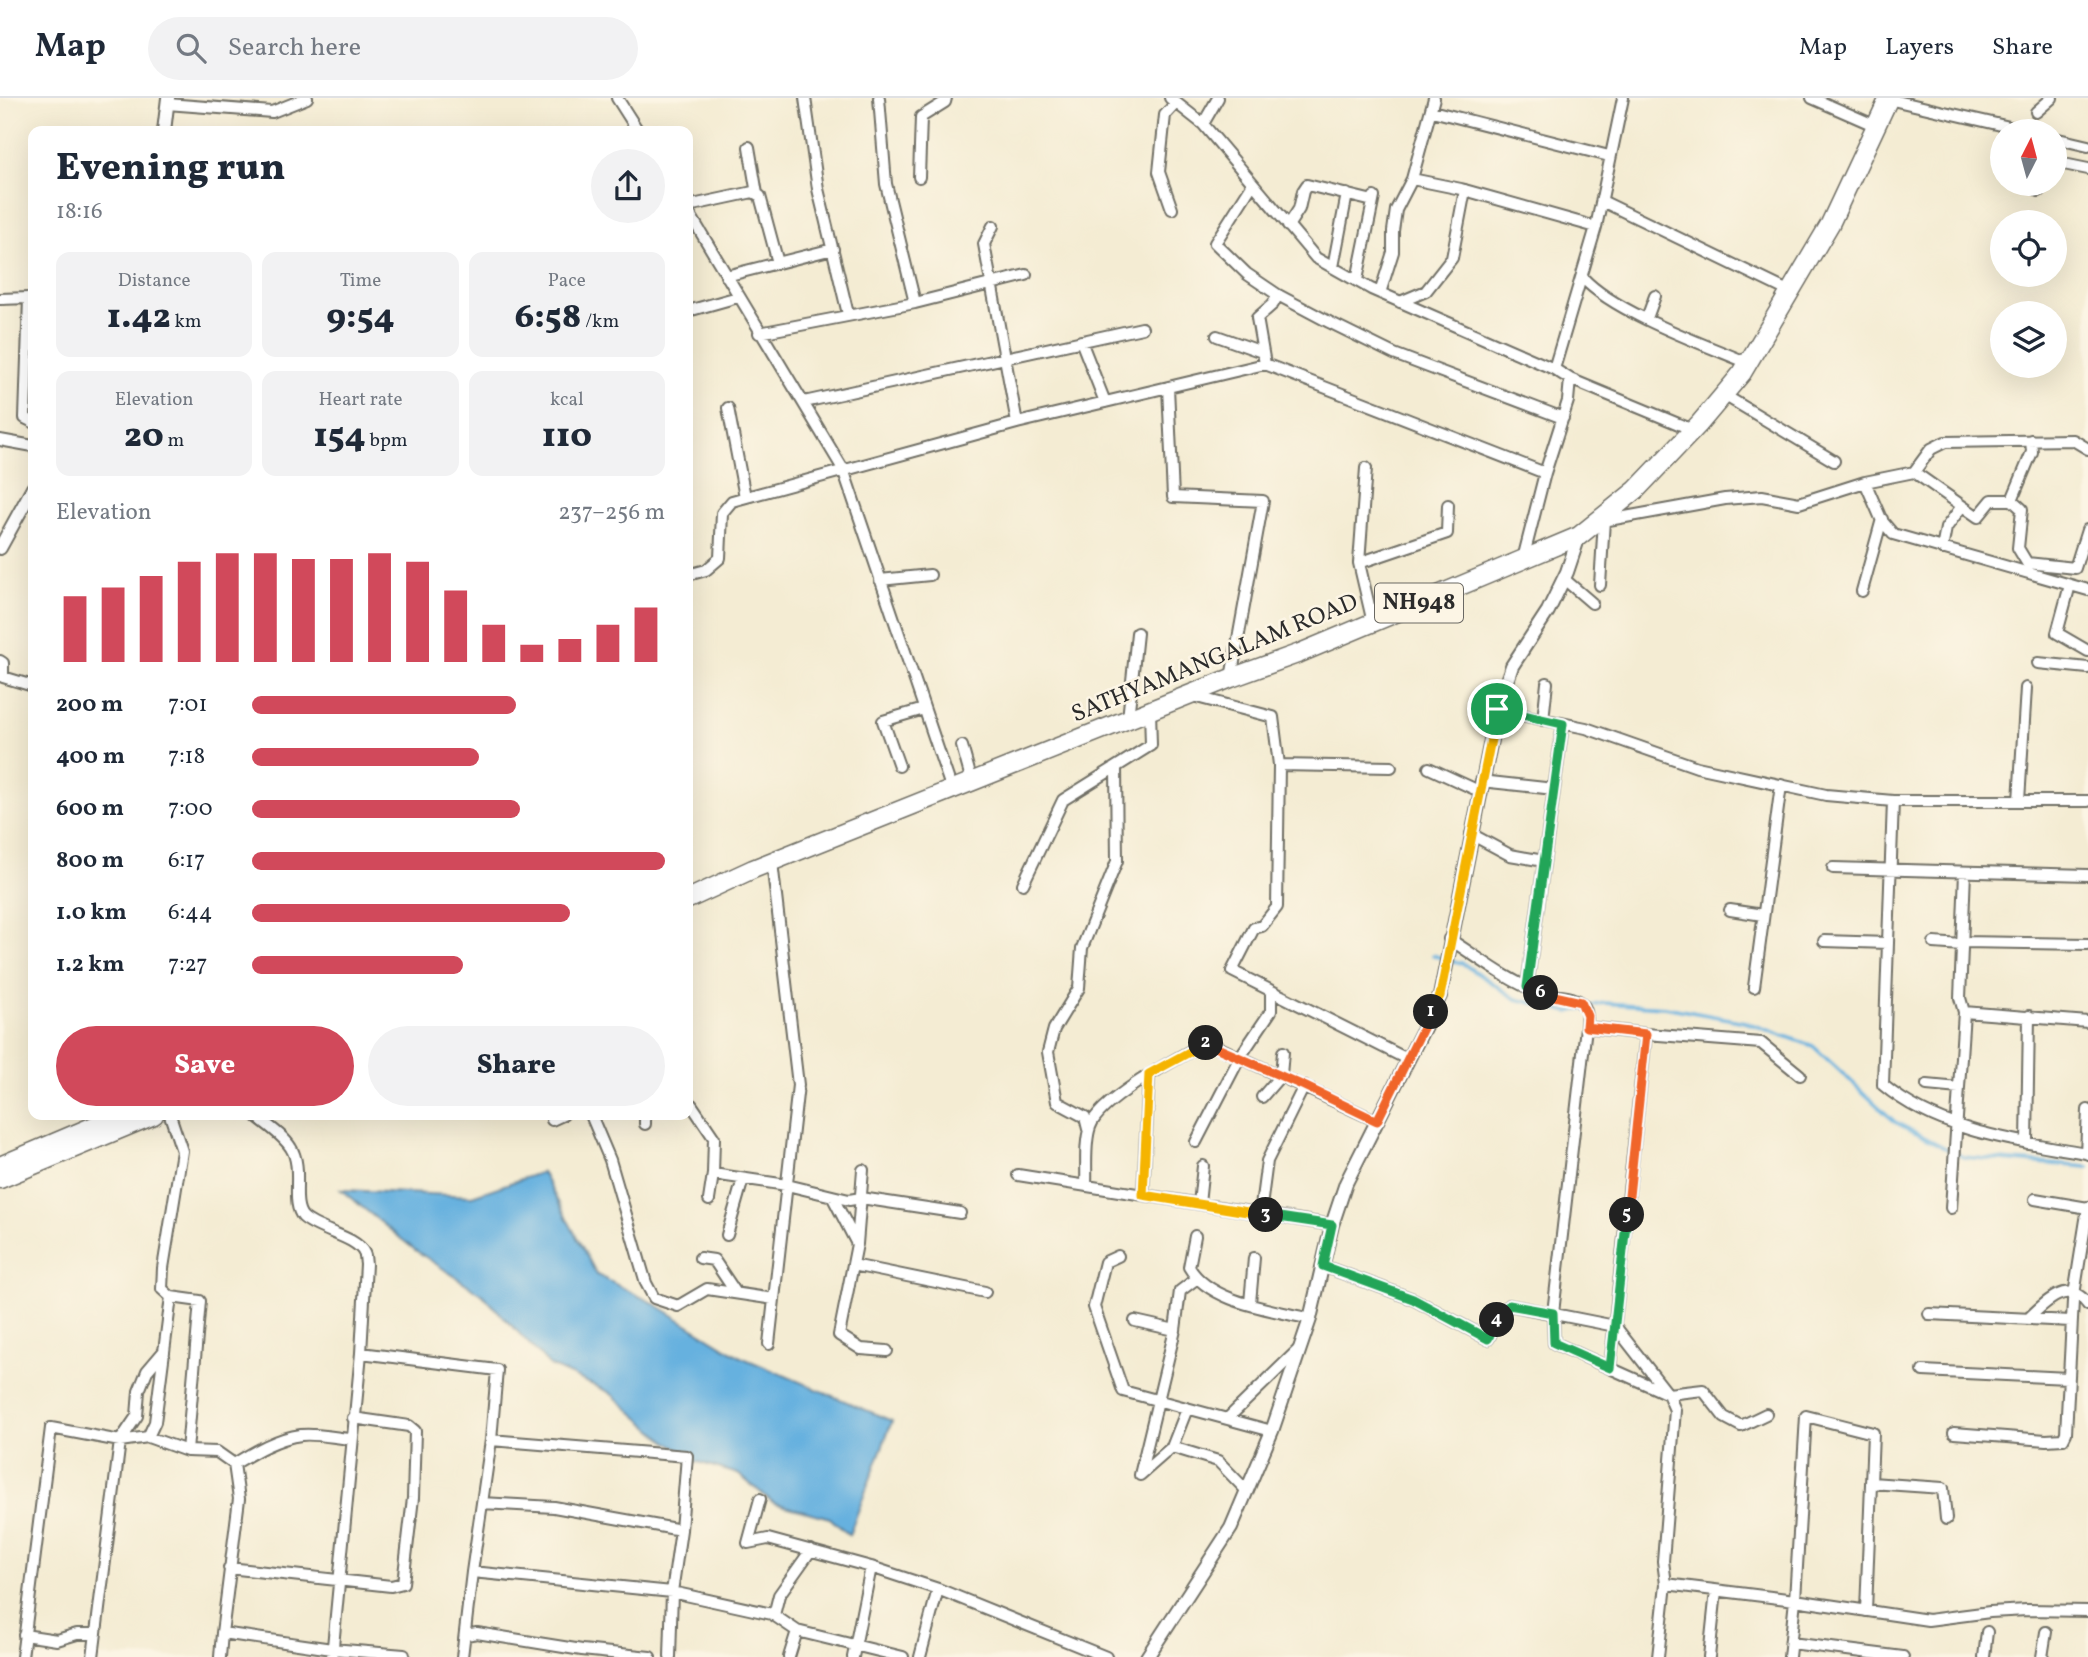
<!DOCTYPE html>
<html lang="en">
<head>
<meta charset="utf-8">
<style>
	:root { --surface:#fff; --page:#f2f2f3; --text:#1f2937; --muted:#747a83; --line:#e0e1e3; --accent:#d1495b }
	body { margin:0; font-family:Vollkorn,serif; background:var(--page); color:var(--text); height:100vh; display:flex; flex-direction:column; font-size:26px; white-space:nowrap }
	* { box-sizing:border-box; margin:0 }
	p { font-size:23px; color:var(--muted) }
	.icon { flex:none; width:38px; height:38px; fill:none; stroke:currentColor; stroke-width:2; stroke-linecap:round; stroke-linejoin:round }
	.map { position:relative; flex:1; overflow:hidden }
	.side { position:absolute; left:28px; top:28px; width:665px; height:994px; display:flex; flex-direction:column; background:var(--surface); border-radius:14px; box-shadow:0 7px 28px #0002 }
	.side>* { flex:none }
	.needle { width:46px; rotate:6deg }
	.controls { position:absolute; left:1990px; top:21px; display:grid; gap:14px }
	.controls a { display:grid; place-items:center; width:77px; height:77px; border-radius:50%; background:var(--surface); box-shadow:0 7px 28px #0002; font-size:35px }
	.pin { position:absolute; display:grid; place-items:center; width:60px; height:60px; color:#fff; margin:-30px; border:4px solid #fff; border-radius:50%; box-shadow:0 2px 7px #0007 }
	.km { position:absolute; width:35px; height:35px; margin:-18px; border-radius:50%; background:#222; color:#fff; font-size:19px; line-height:35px; text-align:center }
	.round { display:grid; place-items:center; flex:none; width:74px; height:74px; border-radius:37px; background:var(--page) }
	.headline { display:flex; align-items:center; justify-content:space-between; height:119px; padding:0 28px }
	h1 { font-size:38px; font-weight:800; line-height:52px }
	.metrics { display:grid; grid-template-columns:repeat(3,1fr); gap:10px; height:119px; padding:7px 28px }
	.metrics div { display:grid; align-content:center; border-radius:14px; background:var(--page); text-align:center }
	.metrics b { font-size:35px; font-weight:800 }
	.metrics small { font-size:19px; font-weight:400 }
	.metrics p { font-size:19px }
	.chart { height:196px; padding:14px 28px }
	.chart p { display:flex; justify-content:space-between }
	.chart svg { width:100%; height:126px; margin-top:7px; stroke:var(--accent); stroke-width:6 }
	.button { display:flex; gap:14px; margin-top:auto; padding:14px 28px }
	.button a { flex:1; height:80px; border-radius:42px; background:var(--accent); color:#fff; font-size:28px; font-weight:800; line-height:80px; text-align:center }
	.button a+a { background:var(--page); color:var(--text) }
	ul { padding:0 28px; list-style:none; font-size:23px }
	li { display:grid; grid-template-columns:112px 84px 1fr; align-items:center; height:52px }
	li i { height:18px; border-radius:9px; background:var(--accent) }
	header { display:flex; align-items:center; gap:42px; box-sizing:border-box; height:98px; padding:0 35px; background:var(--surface); border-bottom:2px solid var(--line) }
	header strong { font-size:33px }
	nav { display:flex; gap:38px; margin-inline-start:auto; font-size:24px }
	.search { width:490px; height:63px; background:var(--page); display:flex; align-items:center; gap:18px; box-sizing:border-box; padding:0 24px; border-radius:38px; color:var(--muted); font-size:26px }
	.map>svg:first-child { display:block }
	.water { fill:#66b1df; stroke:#486e85; stroke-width:2 }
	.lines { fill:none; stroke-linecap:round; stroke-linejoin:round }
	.stream { stroke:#66b1df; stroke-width:3.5 }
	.minor-casing { stroke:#716f66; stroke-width:14 }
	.tertiary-casing { stroke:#716f66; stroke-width:16 }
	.trunk-casing { stroke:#716f66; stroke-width:21 }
	.minor { stroke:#fff; stroke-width:10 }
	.tertiary { stroke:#fff; stroke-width:12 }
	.trunk { stroke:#fff; stroke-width:18 }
	.split-1-casing { stroke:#fff; stroke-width:14 }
	.split-2-casing { stroke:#fff; stroke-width:14 }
	.split-3-casing { stroke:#fff; stroke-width:14 }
	.split-4-casing { stroke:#fff; stroke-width:14 }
	.split-5-casing { stroke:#fff; stroke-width:14 }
	.split-6-casing { stroke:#fff; stroke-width:14 }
	.split-7-casing { stroke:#fff; stroke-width:14 }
	.split-1 { stroke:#f5b400; stroke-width:9 }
	.split-2 { stroke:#f0652b; stroke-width:9 }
	.split-3 { stroke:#f5b400; stroke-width:9 }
	.split-4 { stroke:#22a559; stroke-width:9 }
	.split-5 { stroke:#22a559; stroke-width:9 }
	.split-6 { stroke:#f0652b; stroke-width:9 }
	.split-7 { stroke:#22a559; stroke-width:9 }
	.labels { text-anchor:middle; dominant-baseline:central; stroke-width:5; stroke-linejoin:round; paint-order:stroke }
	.shield { fill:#fcf5e5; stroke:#6a6863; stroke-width:2 }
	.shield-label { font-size:23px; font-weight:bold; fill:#2b2b2b }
	.street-label { font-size:24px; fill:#2b2b2b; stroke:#fcf5e5 }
</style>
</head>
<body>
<header>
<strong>Map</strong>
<div class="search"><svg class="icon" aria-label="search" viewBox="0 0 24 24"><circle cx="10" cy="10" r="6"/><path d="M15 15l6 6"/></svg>Search here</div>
<nav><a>Map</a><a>Layers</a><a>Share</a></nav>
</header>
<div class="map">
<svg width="2088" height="1559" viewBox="0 0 2088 1559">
	<rect width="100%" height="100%" fill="#fcf5e5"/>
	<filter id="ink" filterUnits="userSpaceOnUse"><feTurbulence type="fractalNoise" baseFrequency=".0143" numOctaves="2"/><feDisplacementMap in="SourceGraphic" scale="14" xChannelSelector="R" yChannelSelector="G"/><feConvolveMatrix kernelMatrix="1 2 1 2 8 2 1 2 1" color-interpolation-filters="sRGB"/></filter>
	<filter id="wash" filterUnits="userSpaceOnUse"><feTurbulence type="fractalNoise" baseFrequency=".00686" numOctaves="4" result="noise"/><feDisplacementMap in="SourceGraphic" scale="28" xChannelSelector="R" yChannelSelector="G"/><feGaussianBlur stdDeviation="1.57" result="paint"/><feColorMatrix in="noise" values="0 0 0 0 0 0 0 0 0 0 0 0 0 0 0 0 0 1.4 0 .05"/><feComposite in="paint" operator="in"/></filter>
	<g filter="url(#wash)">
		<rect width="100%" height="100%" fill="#f4ecd3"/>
		<path class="water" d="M542,1074L597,1177L653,1205L741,1259L892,1323L849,1437L830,1420L774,1405L738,1376L695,1363L661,1339L609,1294L550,1268L483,1197L415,1152L341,1092L472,1098Z"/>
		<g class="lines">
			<path class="stream" d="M1433,857L1444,861
				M1452,863L1462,865L1516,901L1569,914L1604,905L1665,909L1745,924L1813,948L1895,1024L1951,1053
				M1958,1056L1963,1059L2088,1069"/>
		</g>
	</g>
	<g filter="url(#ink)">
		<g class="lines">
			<defs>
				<path id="minor" d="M617,0L638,33
					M805,0L818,91L848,216
					M879,0L886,86L915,205
					M1170,0L1203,26L1316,160L1371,191L1554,271L1570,281L1568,303L1545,375
					M1434,0L1412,81L1461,91L1596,129
					M1812,0L1876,28
					M1888,1L2027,33
					M167,6L272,14L307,0
					M1432,13L1609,58
					M2036,14L2052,0
					M1203,26L1218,0
					M2054,40L2088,48
					M749,49L757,96
					M2054,64L2088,71
					M919,79L921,19L945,4L946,0
					M1252,87L1215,145L1247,176L1278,197L1329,224L1394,256L1563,320
					M2039,93L2042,86
					M1602,103L1790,194
					M688,108L753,94L760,98L778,165
					M1172,111L1159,74L1165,17L1176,5
					M688,113L843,371L952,692
					M993,128L984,146L1017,325
					M1288,128L1299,111L1303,93L1307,87L1373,103
					M1333,169L1347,96
					M726,178L833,151
					M1583,180C1614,214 1703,246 1748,265
					M1357,182L1374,99
					M1380,195L1393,154V133L1396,112L1412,81
					M0,201L29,200L25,320L33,324
					M1400,204L1426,193L1452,160L1465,92
					M688,213L738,199
					M1647,220L1655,198
					M759,235L915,205L1026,177
					M1217,238L1262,254
					M1081,243L1105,304
					M1265,266L1257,220L1273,206L1278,197
					M1554,271L1596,129L1623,0
					M1570,281L1693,332
					M1168,289L1173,399L1263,403L1231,580
					M1724,297L1834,363
					M804,304L1142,230
					M728,310L745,399
					M0,342L33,348
					M1366,370L1359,465L1373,525
					M1914,374L1978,419L1992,402H2012L2022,411L2018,450L2027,465L2075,470L2087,432
					M1865,384L1882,423L1893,436L2088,492
					M2012,402L2032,354L2031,342
					M1603,423L1725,401L1762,398L1799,405L1865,384L1914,374L1931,351L1945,344L2073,342L2088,351
					M1942,451L1946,430L1962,408
					M1359,465L1447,435L1448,407
					M688,477L706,472L720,460L722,415L732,403L1017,325L1265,266L1545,375L1523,461
					M1564,481L1592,505
					M880,482L930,477
					M1600,487L1604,422
					M2070,487L2057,535L2088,553
					M1862,493L1882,421
					M0,563L3,565V579L33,588
					M2038,565L2088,570
					M1189,597L1273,619L1279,667L1277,809L1262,828L1254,830L1232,873L1407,961
					M1497,612L1586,630L1697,669L1826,697L1893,703H2088
					M1128,621L1137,535
					M1543,622L1547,585
					M962,648L972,684
					M1279,667L1391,669
					M899,668L883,623L924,611
					M1429,670L1479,693
					M1481,683L1554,691
					M1893,703L1883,987C1939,1034 2017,1043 2086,1055
					M2019,703L2026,590
					M1471,736L1510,757L1544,763
					M1833,770L2088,777
					M1023,786L1063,702L1151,647L1150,612
					M1730,812L1763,817
					M1449,841C1478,859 1506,882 1538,894C1551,899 1569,896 1580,904C1588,910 1587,920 1586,929L1553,1215L1554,1245L1668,1296L1703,1292L1724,1319L1741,1328L1766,1316
					M1824,843L1888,845
					M1962,844L2088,846
					M1934,845L1962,847
					M1527,889L1563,626
					M1754,889L1781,687
					M1964,914L2088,924
					M1586,929L1646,936L1761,945L1800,977
					M1927,987L1959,990
					M1262,999L1281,977L1283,954
					M691,1006L714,1040L713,1076L709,1102
					M2088,1012L2086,1055L2088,1056
					M170,1017L182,1053L163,1170L162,1191L171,1199L200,1203L187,1353
					M255,1017C267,1027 283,1037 291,1050C304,1070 290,1105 303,1119C318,1133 356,1138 364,1155C366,1158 365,1162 366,1166L361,1255L332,1559
					M591,1017L610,1062L646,1185L654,1200L678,1208L707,1191L774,1201
					M645,1017V1026
					M552,1022L563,1017
					M1088,1031L1085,1019L1057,1004L1048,954L1054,931L1079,890L1082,850L1117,763L1116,669
					M1196,1044L1240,959L1271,913V893
					M2027,1045L2029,918
					M863,1072L857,1146L839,1237L861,1251L887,1253
					M713,1076L787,1087L849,1102L861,1100L960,1115
					M1018,1077L1332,1127
					M1086,1088C1087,1070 1084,1046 1090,1029C1099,1001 1180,959 1207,944L1377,1023
					M1143,1097L1149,977
					M832,1098L857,1146
					M2035,1101L2088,1110
					M1199,1106L1203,1068
					M1951,1110L1964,914L1960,900L1965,774
					M1260,1116L1267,1063L1304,988
					M727,1137L743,1081
					M1195,1138L1189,1169C1210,1205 1271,1211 1310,1221
					M1118,1158L1105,1164L1094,1209L1123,1293L1272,1333
					M700,1160L714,1162L736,1195
					M853,1167L985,1194
					M1323,1168L1413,1201L1488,1241L1497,1223L1509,1207L1615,1228L1668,1296L1675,1312L1663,1463L1666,1486L1658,1559
					M1250,1205L1254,1160
					M1929,1216L2071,1223
					M2028,1221C2044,1205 2069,1179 2088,1207
					M1135,1223L1175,1232
					M769,1246L798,987L772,764
					M361,1255L497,1272L491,1342L482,1405L554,1409L681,1432
					M1610,1270L1646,936
					M1923,1273L2068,1280
					M1187,1311L1172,1349L1140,1377L1175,1232L1180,1193L1196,1181
					M1227,1321L1299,1251
					M1954,1335L2046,1342L2063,1341L2066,1335L2073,1203L2088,1109
					M148,1339L155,1324L171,1199
					M491,1342L687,1358L681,1432L672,1494L772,1516L797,1533L789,1559
					M1172,1349L1218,1363L1246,1392
					M234,1366C254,1354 277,1340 301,1337C316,1335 335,1340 351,1341
					M1871,1385L1943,1390L1946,1421
					M760,1401L748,1445L768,1441L871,1469L938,1491
					M229,1470L391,1488L403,1485L413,1400L415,1333L409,1328L353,1320
					M472,1474L482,1405
					M1666,1486L1795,1502L1806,1318L1873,1335L1866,1513
					M774,1517L779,1497L811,1452
					M797,1533L903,1559
					M24,1537L57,1542L77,1536H96
					M466,1537L477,1535L582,1552L650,1559
					M1791,1545L1903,1559
					M22,1559L51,1330L120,1343L148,1339L187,1353L217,1354L234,1366L239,1401L222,1535
					M93,1559L120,1343L137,1318L139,1293L147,1273L164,1253
					M220,1559L222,1535L332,1551L404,1557V1559
					M462,1559L472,1474L672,1494L670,1559
					M853,1559L871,1469
					M920,1559L938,1491L1106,1559
					M1709,1559L1716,1493
					M1789,1559L1795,1502L1928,1522L1990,1514L2027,1512L2088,1513
					M1984,1559L1987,1534
					M2042,1559L2046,1534"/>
				<path id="tertiary" d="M164,33L168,0
					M0,450L33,390
					M1147,1559L1231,1430L1272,1333L1310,1221L1332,1127L1346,1085L1440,898L1497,612L1512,568L1548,513L1567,474L1579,438"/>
				<path id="trunk" d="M688,801L753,771L1231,580L1300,555L1579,438L1636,392L1699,326L1742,275L1830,126L1889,0
					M0,1068L120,1017
					M0,1081L154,1017"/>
			</defs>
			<use href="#minor" class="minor-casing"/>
			<use href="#tertiary" class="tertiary-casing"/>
			<use href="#trunk" class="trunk-casing"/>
			<use href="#minor" class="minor"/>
			<use href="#tertiary" class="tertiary"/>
			<use href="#trunk" class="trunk"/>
		</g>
	</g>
	<g class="lines" filter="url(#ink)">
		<defs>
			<path id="split-1" d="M1431,914L1440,898L1497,611"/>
			<path id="split-2" d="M1206,945L1304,988L1377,1023L1431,914"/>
			<path id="split-3" d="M1206,945L1149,976L1143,1097L1266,1117"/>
			<path id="split-4" d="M1266,1117L1332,1127L1323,1168L1413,1201L1488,1241L1497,1222"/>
			<path id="split-5" d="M1497,1222L1509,1207L1553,1215L1554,1245L1610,1270L1627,1117"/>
			<path id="split-6" d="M1541,895L1581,904L1587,918L1586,929L1646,936L1627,1117"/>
			<path id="split-7" d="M1497,611L1563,626L1527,889L1541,895"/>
		</defs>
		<use href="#split-1" class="split-1-casing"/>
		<use href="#split-2" class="split-2-casing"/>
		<use href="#split-3" class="split-3-casing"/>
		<use href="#split-4" class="split-4-casing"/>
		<use href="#split-5" class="split-5-casing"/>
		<use href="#split-6" class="split-6-casing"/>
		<use href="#split-7" class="split-7-casing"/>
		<use href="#split-1" class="split-1"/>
		<use href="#split-2" class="split-2"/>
		<use href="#split-3" class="split-3"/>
		<use href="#split-4" class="split-4"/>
		<use href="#split-5" class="split-5"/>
		<use href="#split-6" class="split-6"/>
		<use href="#split-7" class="split-7"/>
	</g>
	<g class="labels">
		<rect class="shield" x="1375" y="485.5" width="88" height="39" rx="5"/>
		<g class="shield-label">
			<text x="1419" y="505">NH948</text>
		</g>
		<g class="street-label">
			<text transform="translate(1215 561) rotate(-22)">SATHYAMANGALAM ROAD</text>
		</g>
	</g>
</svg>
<div class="controls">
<a><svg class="needle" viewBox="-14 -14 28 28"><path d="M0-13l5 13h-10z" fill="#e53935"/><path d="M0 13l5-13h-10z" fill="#747a83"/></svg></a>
<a><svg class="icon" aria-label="locate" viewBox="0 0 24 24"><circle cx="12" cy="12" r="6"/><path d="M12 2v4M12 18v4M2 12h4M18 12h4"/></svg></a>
<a><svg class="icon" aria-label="layers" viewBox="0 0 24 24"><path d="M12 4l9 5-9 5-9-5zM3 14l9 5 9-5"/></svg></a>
</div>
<div class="pin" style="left:1497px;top:611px;background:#1e9e55"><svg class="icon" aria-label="arrive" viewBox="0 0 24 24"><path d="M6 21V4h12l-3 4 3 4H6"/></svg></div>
<b class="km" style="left:1431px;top:914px">1</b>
<b class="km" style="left:1206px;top:945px">2</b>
<b class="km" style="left:1266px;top:1117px">3</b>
<b class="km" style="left:1497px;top:1222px">4</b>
<b class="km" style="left:1627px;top:1117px">5</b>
<b class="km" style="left:1541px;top:895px">6</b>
<section class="side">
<div class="headline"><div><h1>Evening run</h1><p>18:16</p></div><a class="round"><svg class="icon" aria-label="share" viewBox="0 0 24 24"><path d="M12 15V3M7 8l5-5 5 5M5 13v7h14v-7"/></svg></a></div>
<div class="metrics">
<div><p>Distance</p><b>1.42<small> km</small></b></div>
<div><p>Time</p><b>9:54</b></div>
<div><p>Pace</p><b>6:58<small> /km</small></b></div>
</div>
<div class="metrics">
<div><p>Elevation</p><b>20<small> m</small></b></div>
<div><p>Heart rate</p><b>154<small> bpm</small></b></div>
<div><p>kcal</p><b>110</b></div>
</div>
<div class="chart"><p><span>Elevation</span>237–256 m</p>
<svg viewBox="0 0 160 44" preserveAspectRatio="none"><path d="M5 44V21M15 44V18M25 44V14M35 44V9M45 44V6M55 44V6M65 44V8M75 44V8M85 44V6M95 44V9M105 44V19M115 44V31M125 44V38M135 44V36M145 44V31M155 44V25"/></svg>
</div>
<ul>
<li><b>200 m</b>7:01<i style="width:64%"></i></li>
<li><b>400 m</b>7:18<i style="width:55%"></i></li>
<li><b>600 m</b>7:00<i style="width:65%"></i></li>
<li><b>800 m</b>6:17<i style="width:100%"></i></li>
<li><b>1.0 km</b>6:44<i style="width:77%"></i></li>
<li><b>1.2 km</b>7:27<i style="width:51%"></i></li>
</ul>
<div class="button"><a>Save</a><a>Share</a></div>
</section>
</div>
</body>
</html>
